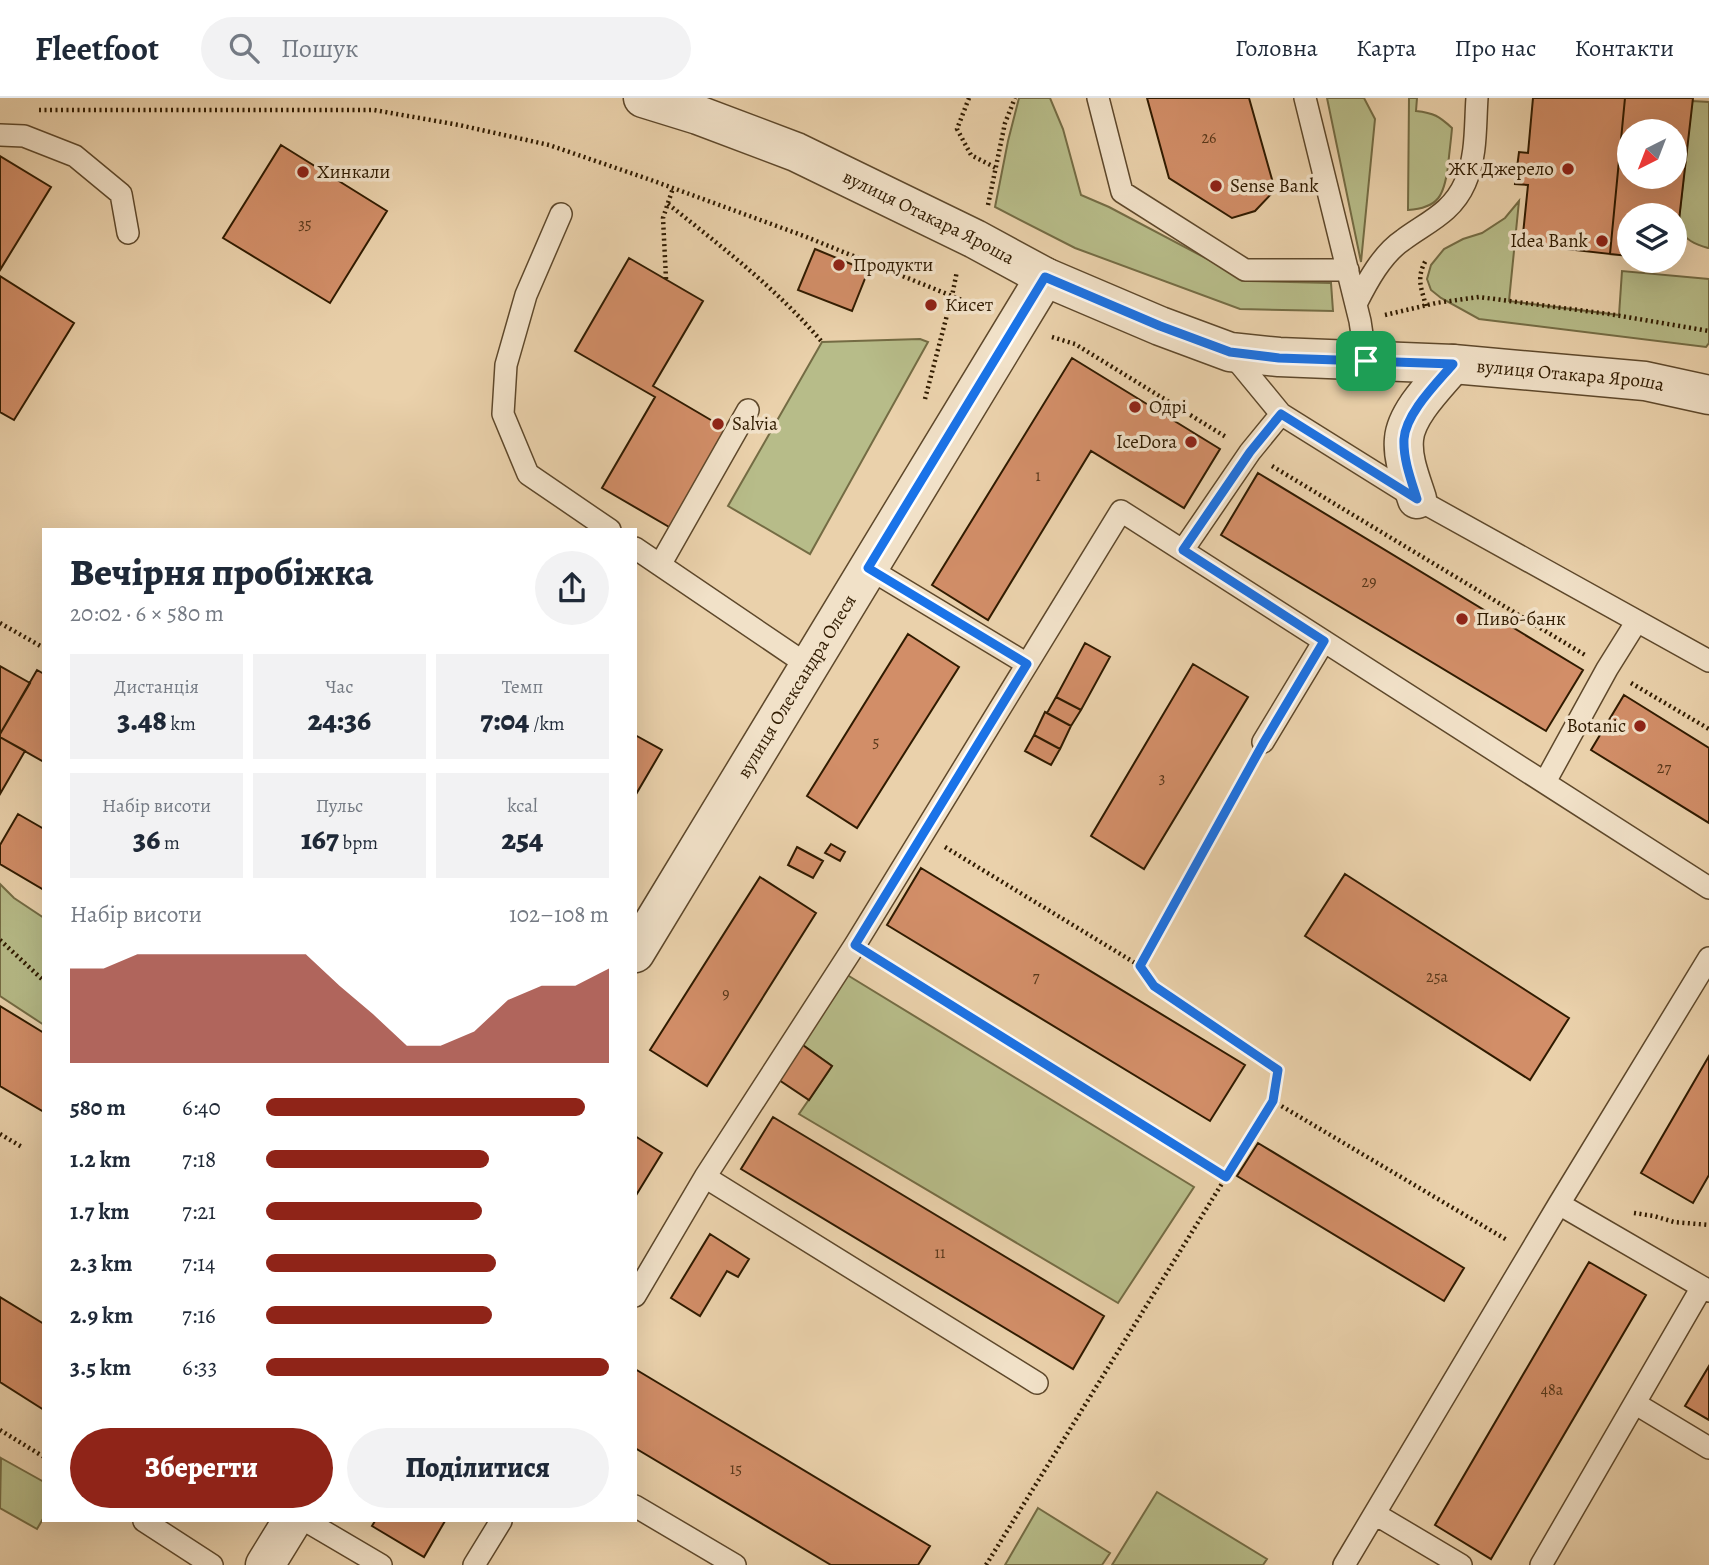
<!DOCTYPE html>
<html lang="uk">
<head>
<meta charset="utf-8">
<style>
	:root { --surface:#fff; --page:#f2f2f3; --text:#1f2937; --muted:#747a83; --line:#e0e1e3; --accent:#8f2418 }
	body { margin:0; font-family:Alegreya,serif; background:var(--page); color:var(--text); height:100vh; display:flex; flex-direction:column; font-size:26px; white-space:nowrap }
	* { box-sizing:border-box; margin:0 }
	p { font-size:23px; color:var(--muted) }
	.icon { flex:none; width:38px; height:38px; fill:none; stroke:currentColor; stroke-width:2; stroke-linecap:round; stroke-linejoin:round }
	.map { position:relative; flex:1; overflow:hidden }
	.drawer { position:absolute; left:42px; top:430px; width:595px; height:994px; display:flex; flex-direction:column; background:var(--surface); border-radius:0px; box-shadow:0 7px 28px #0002 }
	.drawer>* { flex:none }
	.needle { width:46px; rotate:222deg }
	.buttons { position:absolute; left:1617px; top:21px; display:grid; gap:14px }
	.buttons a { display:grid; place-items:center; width:70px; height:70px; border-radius:50%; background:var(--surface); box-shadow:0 7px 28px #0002; font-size:35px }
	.pin { position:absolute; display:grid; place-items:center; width:60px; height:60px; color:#fff; margin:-30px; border-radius:14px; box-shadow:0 4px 10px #0006 }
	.round { display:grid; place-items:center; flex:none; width:74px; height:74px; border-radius:37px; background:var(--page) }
	.summary { display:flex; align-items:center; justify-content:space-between; height:119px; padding:0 28px }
	h1 { font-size:38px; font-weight:800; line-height:52px }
	.figures { display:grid; grid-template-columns:repeat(3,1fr); gap:10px; height:119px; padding:7px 28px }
	.figures div { display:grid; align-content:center; border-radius:0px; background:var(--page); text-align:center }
	.figures b { font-size:30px; font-weight:800 }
	.figures small { font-size:19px; font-weight:400 }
	.figures p { font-size:19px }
	.chart { height:196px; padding:14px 28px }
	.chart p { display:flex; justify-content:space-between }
	.chart svg { width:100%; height:126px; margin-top:7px; fill:var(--accent); opacity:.7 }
	.action { display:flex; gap:14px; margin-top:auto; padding:14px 28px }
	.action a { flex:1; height:80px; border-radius:42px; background:var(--accent); color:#fff; font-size:28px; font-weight:800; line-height:80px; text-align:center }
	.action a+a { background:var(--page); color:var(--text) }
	ul { padding:0 28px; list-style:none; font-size:23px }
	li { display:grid; grid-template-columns:112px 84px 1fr; align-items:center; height:52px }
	li i { height:18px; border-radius:9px; background:var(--accent) }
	header { display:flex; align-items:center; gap:42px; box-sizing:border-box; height:98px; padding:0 35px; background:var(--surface); border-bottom:2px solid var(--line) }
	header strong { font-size:33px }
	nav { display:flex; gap:38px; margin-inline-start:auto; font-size:24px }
	.search { width:490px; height:63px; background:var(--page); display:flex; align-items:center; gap:18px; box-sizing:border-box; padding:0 24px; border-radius:38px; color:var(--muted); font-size:26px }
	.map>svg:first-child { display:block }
	.green { fill:#b7bc89; stroke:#746c44; stroke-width:2 }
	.building { fill:#d28e68; stroke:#301b00; stroke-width:2; fill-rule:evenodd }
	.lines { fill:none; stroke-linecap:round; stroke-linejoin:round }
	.service-casing { stroke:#5e482b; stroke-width:24 }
	.minor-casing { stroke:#5e482b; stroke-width:41 }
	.tertiary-casing { stroke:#5e482b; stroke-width:41 }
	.path { stroke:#301b00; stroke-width:4.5; stroke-dasharray:2 3.5; stroke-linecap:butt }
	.service { stroke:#f1e1c8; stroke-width:21 }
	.minor { stroke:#f1e1c8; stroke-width:38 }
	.tertiary { stroke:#f1e1c8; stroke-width:38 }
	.route-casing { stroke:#fff; stroke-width:14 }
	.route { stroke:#1a73e8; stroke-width:9 }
	.poi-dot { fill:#8f2418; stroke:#f1e1c8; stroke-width:2.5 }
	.labels { text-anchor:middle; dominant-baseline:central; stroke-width:7; stroke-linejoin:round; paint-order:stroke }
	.number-label { font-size:16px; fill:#58381a }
	.poi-label { font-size:19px; fill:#301b00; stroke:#f1e1c8; text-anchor:start }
	.street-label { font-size:19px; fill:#301b00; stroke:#f1e1c8 }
</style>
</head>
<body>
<header>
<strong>Fleetfoot</strong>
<div class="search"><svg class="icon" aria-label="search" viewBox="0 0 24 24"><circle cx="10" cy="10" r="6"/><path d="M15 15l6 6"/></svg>Пошук</div>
<nav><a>Головна</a><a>Карта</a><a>Про нас</a><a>Контакти</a></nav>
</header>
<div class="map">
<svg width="1709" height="1467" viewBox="0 0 1709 1467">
	<rect width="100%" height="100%" fill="#ead1ab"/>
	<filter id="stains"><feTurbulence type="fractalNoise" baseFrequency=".00286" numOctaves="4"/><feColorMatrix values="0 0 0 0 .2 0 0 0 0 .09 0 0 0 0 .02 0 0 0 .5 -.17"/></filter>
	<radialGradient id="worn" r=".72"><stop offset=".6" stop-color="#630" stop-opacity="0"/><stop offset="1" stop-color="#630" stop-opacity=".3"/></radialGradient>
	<path class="green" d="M1019,0H1050L1063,31L1081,97L1109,109L1249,183L1331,185L1333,213L1240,211L1075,150L995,109L1008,43Z
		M1327,0H1364L1375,21L1361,164Z
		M1409,0H1417L1416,13C1434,15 1439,18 1452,30C1451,43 1449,56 1448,69C1444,97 1439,110 1408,112Z
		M1692,3L1709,4V150H1708C1694,146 1686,142 1678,130Z
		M1519,103L1509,203L1619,217L1622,173L1709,181V245L1706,249L1479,221L1441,200L1431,192L1427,181L1431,167L1444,151L1463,141L1482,135L1505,120Z
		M920,241L928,244L810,456L728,408L822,244Z
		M0,786L14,800L44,820V927L0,898Z
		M844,875L1194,1089L1118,1205L799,1016L832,968L800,945Z
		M1,1360L44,1384V1419L37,1431L0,1410Z
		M1157,1394L1267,1461L1263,1467H1112Z
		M1038,1410L1110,1455L1102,1467H1005Z"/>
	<path class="building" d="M1147,0H1249L1275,92L1255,113L1232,120L1169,80Z
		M1533,0H1625L1610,156L1522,146L1528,87L1515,86L1519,54L1528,55Z
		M1625,0H1693L1675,157V117H1629V158L1610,156ZM1629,33H1675V79H1629Z
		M281,47L387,113L330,205L223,140Z
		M0,58L51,89L0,172Z
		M815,151L868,173L852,213L798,192Z
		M629,160L703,203L653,288L733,335L676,433L602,390L655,299L575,253Z
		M0,178L74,225L14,322L0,314Z
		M1072,260L1220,351L1184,410L1091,353L988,522L932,487Z
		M1258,375L1583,572L1546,633L1221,437Z
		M908,536L959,569L857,730L807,698Z
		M1085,545L1110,559L1081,612L1056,599Z
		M1193,566L1248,599L1144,771L1091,738Z
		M0,568L30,585L0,636Z
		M37,572L44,576V664L0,639V636Z
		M1624,597L1709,650V725L1591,652Z
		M1056,599L1081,612L1071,628L1047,615Z
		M1045,614L1071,628L1060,651L1034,637Z
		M635,637L662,652L635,698Z
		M1034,637L1060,651L1051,667L1025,653Z
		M0,639L25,653L0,696Z
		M18,716L44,731V792L0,766V747Z
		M831,746L845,754L840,763L825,755Z
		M797,749L823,763L813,780L788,767Z
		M921,770L1245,967L1210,1023L887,827Z
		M1345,776L1569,920L1530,982L1305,838Z
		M760,779L816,815L707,988L650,952Z
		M0,908L44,935V1014L0,988Z
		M800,945L832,968L809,1002L776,980Z
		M1709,958V1077L1693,1105L1641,1075Z
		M773,1019L1104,1218L1073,1271L741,1071Z
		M635,1038L662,1055L635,1099Z
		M1258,1045L1464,1170L1444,1203L1237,1078Z
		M710,1136L749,1161L738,1179L727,1173L700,1218L671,1200Z
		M1589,1164L1646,1197L1491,1461L1435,1427Z
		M0,1199L44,1226V1312L0,1284Z
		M1709,1268V1322L1685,1308Z
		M635,1271L930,1448L918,1467H831L635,1350Z
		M375,1423H445L424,1459L372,1428Z"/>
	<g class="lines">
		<defs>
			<path id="service" d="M1098,0L1122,94L1245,172H1348
				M1305,0L1360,223L1366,263
				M0,37L24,38L75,58L121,96L128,135
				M561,116L526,197L506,267L503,316L528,376L610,432
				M1356,206C1367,184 1382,156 1403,142C1427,124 1452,115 1465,85C1477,58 1475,28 1477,0
				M1230,254L1281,316L1417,401L1709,563
				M635,450L809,568
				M1183,452L1250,354L1281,316
				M660,467L748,312
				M868,470L1027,566
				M1263,644L1324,543
				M1545,684L1607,571L1637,523
				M705,1079L1037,1285
				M1559,1106L1709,1193
				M635,1198L705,1079L855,847L1121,413L1709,790
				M1636,1306L1709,1350
				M635,1408L735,1467
				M1375,1416L1461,1467
				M144,1423L212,1467
				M306,1423L381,1467
				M474,1467L501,1423
				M1344,1467L1559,1106L1709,860
				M1541,1467L1702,1189"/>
			<g id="minor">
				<path d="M1417,401C1411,382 1402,361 1404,341C1406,315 1437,285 1453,266"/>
				<path id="s1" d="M635,855L1045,179"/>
				<path d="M265,1467L292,1423"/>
			</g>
			<g id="tertiary">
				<path id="s2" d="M643,0L698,17L796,54L975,141L1045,179L1160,228L1230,254L1279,259L1453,266L1645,283L1709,297"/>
			</g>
		</defs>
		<use href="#service" class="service-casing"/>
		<use href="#minor" class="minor-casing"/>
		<use href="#tertiary" class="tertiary-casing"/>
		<path class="path" d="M969,0L957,31L971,57L996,70
			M39,12H374L459,27L549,47L651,82L804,138L984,211
			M668,106C722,149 777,191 822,244
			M988,107L1005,25L1015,0
			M666,181L663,120L673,90
			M1426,208C1421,189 1416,180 1426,162
			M1385,217L1436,205L1479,199L1609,216L1709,233
			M1052,239L1075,246L1226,339
			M925,301L952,198L957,173
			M1272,368L1585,557
			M0,525L44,550
			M1631,585L1709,631
			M945,749L1140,868L1154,888L1278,972L1273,1003
			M0,842L44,883
			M877,861L1226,1079
			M1140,868L1251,666
			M0,1036L22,1049
			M1634,1115L1654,1118L1674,1124L1709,1127
			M0,1332L44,1359
			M986,1467L1273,1003L1507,1142"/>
		<use href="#service" class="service"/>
		<use href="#minor" class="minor"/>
		<use href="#tertiary" class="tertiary"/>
	</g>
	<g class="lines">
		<defs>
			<path id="route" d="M1045,179L1160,228L1230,254L1279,260L1453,266C1437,285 1406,315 1404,341C1403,361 1411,382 1417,401L1281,316L1250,354L1183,452L1324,543L1264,644L1140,868L1154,888L1278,972L1273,1003L1226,1079L855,847L1027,566L868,470Z"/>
		</defs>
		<use href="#route" class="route-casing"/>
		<use href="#route" class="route"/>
	</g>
	<g class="poi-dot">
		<circle cx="1568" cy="71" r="7"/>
		<circle cx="303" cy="74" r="7"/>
		<circle cx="1216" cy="88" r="7"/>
		<circle cx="1602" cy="143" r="7"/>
		<circle cx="839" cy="167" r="7"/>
		<circle cx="931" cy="207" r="7"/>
		<circle cx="1135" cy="309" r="7"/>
		<circle cx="718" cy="326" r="7"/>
		<circle cx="1191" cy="344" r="7"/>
		<circle cx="1462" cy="521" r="7"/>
		<circle cx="1640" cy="628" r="7"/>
	</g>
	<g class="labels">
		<g class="number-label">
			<text x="1209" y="40">26</text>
			<text x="305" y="126">35</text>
			<text x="1038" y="378">1</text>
			<text x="1369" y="484">29</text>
			<text x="876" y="644">5</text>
			<text x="1664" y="670">27</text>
			<text x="1162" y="680">3</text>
			<text x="1036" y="879">7</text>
			<text x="1437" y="879">25а</text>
			<text x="726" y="896">9</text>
			<text x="940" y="1155">11</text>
			<text x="1552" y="1292">48а</text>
			<text x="736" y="1371">15</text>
		</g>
		<g class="poi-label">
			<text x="1554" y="71" text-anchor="end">ЖК Джерело</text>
			<text x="317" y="74">Хинкали</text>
			<text x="1230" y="88">Sense Bank</text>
			<text x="1588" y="143" text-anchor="end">Idea Bank</text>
			<text x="853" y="167">Продукти</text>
			<text x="945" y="207">Кисет</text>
			<text x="1149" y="309">Одрі</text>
			<text x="732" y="326">Salvia</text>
			<text x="1177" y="344" text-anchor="end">IceDora</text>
			<text x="1476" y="521">Пиво-банк</text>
			<text x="1626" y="628" text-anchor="end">Botanic</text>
		</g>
		<g class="street-label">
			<text stroke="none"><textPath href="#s2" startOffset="310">вулиця Отакара Яроша</textPath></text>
			<text stroke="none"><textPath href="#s2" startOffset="982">вулиця Отакара Яроша</textPath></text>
			<text stroke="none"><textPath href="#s1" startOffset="312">вулиця Олександра Олеся</textPath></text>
		</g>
	</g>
	<rect width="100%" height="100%" filter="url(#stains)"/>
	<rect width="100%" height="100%" fill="url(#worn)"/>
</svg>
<div class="buttons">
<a><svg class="needle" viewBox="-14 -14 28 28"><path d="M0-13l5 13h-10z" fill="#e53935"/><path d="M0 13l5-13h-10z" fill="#747a83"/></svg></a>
<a><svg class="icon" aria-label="layers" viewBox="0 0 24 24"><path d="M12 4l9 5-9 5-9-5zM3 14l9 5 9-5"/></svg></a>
</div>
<div class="pin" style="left:1366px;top:263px;background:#1e9e55"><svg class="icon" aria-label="arrive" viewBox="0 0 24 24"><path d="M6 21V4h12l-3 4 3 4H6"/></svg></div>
<section class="drawer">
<div class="summary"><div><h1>Вечірня пробіжка</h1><p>20:02 · 6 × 580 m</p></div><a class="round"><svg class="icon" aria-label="share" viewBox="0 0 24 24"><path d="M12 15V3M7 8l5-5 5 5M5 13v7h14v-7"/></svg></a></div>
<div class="figures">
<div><p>Дистанція</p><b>3.48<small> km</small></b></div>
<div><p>Час</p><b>24:36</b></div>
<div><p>Темп</p><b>7:04<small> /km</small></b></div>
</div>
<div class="figures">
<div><p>Набір висоти</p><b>36<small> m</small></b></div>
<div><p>Пульс</p><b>167<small> bpm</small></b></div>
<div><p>kcal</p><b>254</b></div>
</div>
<div class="chart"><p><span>Набір висоти</span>102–108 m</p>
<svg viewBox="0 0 160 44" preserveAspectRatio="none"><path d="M0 44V11L10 11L20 6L30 6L40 6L50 6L60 6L70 6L80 17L90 27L100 38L110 38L120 33L130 22L140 17L150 17L160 11V44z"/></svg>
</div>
<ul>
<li><b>580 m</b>6:40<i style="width:93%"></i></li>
<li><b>1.2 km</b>7:18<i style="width:65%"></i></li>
<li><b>1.7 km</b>7:21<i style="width:63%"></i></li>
<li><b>2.3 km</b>7:14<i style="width:67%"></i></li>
<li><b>2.9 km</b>7:16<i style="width:66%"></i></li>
<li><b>3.5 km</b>6:33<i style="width:100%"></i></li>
</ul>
<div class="action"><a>Зберегти</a><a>Поділитися</a></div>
</section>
</div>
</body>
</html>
